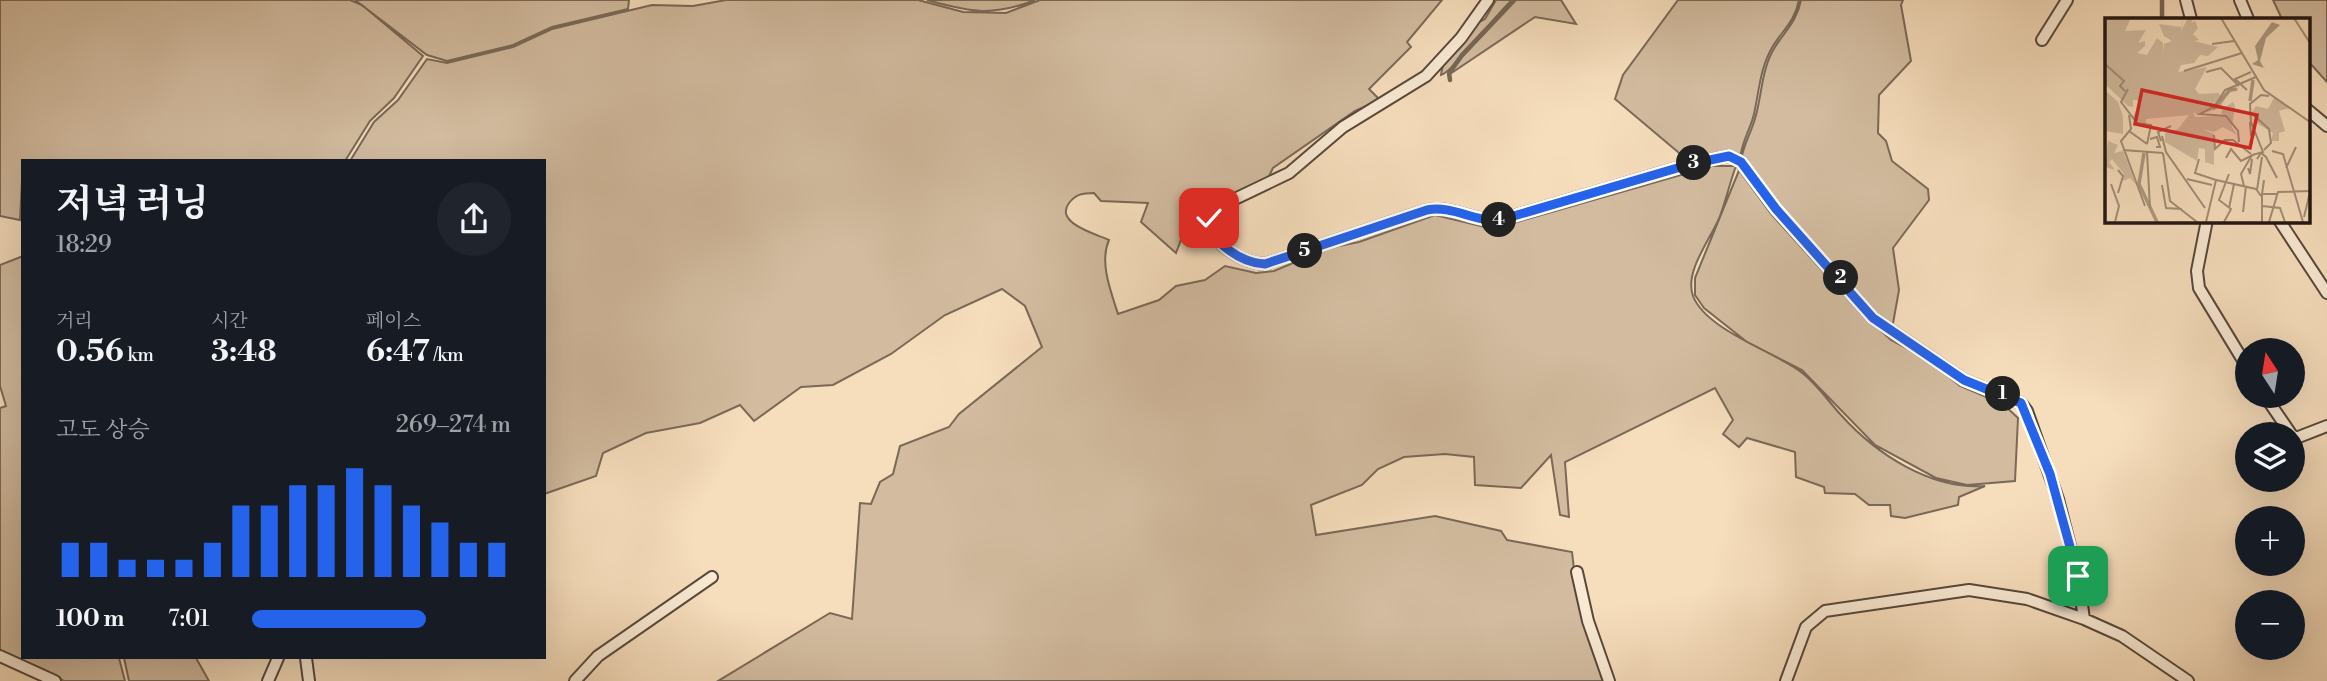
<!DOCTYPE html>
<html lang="ko">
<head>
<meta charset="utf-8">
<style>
	:root { --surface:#171b24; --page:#20242c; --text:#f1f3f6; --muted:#9ea1a6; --accent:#2563eb }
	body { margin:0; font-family:"Libre Bodoni","Noto Serif KR",serif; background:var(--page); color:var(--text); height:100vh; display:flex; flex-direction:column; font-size:26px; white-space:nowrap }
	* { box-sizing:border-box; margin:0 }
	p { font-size:23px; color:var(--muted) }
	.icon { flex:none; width:38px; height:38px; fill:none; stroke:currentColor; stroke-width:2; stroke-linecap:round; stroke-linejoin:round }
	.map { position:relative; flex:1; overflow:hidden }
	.details { position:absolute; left:21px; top:159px; width:525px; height:500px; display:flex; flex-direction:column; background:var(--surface); border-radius:0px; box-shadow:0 7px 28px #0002 }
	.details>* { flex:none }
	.needle { width:46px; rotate:348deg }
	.fabs { position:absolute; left:2235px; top:338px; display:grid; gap:14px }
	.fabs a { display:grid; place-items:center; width:70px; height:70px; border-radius:50%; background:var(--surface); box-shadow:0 7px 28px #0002; font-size:35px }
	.pin { position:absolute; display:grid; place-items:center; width:60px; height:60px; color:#fff; margin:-30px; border-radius:14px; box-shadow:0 4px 10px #0006 }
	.km { position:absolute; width:35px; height:35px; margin:-18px; border-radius:50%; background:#222; color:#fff; font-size:19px; line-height:35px; text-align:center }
	.round { display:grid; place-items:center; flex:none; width:74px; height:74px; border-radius:37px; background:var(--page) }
	.summary { display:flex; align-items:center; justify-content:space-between; height:119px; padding:0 35px }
	h1 { font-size:38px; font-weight:700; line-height:52px }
	.metrics { display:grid; grid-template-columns:repeat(3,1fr); gap:10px; height:119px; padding:7px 35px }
	.metrics div { display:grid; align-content:center }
	.metrics b { font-size:30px; font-weight:700 }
	.metrics small { font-size:19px; font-weight:400 }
	.metrics p { font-size:19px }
	.chart { height:196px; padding:14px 35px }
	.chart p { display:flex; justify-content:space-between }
	.chart svg { width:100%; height:126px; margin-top:7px; stroke:var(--accent); stroke-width:6 }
	ul { padding:0 35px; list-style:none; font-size:23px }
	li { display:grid; grid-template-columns:112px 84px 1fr; align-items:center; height:52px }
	li i { height:18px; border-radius:9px; background:var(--accent) }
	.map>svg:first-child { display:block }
	.green { fill:#d2bb9f; stroke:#7a6958; stroke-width:2 }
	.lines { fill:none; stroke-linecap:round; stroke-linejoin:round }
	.stream { stroke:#766655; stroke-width:4.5 }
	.minor-casing { stroke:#58483c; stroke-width:14 }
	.minor { stroke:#f9e9d3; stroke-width:10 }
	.route-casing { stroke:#fff; stroke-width:14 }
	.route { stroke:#2563eb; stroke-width:9 }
	.inset-river { fill:none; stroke:#ae9a82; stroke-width:3.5 }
	.inset-road { fill:none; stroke:#a28e78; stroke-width:2 }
	.view { fill:#d62828; fill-opacity:0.15; stroke:#d62828; stroke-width:3.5 }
	.inset-edge { fill:none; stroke:#231712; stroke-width:3.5 }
</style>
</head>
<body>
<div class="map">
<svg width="2327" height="681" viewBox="0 0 2327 681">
	<rect width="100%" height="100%" fill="#f6ddbc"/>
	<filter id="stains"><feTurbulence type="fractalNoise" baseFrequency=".00286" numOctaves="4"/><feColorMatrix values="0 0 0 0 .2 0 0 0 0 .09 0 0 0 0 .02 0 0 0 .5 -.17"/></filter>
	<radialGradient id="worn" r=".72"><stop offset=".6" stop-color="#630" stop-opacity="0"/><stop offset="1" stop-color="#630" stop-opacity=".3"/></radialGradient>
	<path class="green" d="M0,0H350L362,5L423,56L394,98L370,121L345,161H23L20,220L0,216Z
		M355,0H629L628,9L552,27L513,45L447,61L427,55Z
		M726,0H918L963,12L1006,13L1040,0H1442L1407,42L1411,47L1369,89L1380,100L1355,111L1273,168L1267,180L1203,210L1201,218L1187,224L1176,253L1141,222L1148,203L1101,201L1094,193C1083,193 1076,194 1069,203C1054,223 1096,234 1109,240C1099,262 1111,292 1118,314L1159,300L1176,286L1205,280L1225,266L1256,273L1274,271L1329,248L1359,242L1435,215L1493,229L1712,166H1736C1730,182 1726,200 1720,216C1711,239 1684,271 1693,296C1706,330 1775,352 1801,372C1817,384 1828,401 1841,415C1876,454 1931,490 1985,486L1959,497L1958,505L1905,518L1891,516L1890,505H1869L1855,494L1825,493L1824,487L1796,477L1795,452L1747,438L1739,447L1723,434L1733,420L1715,388L1565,462L1569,517L1560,515L1551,455L1521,488L1475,485L1474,457L1445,454L1404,457L1378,469L1362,485L1311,505L1316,535L1435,516L1501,531L1507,540L1572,552L1577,595L1603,681H718L830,613L852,619L860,503L871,504L880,482L893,474L900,446L949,427L959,414L1042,347L1025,306L1002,289L945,315L891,354L833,385L801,387L754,421L740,405L700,423L646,433L603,453L596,476L544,494V161H350L374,122L398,100L427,59L447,63L513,47L552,29L652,5L693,6Z
		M927,0H1035C992,17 970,12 927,0Z
		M1496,0H1512C1497,13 1453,72 1441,75L1444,59L1471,26L1485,19Z
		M1516,0H1561L1576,24L1535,17L1450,74L1463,56Z
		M1678,0H1799C1795,21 1783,30 1773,46C1760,67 1759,92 1754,114C1750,131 1741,142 1740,160L1691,163L1615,99L1623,75Z
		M1801,0H1903L1901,5L1911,61L1879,95L1878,133L1886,141L1892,161L1928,189L1929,200L1893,248L1899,290L1892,329L1874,317L1808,243L1741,161C1743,144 1752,132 1756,115C1762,93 1762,67 1775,47C1786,30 1797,21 1801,0Z
		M2273,0H2327V82L2308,61V19H2282Z
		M1740,168L1870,321L1891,340L1925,358L1960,386L2003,404L2018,418L2015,481L1967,485L1936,478L1875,445L1802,370L1747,342L1704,308L1695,295V278Z
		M23,256V658H119L125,681H64L0,651V408L6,406L0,386V265Z
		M124,658H196L209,681H129Z"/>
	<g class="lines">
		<path class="stream" d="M2162,0V17
			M1450,80L1449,73L1462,55L1514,0"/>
		<defs>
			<path id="minor" d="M1488,0L1461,38L1426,76L1343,127L1289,173L1216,208L1209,218C1209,243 1242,263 1265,264L1427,210C1453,205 1473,222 1500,220L1691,164L1729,156L1740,161L1776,210L1873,318L1964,380L2021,403L2027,411L2058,499L2078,577L2084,619
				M2186,0L2191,19
				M2240,0L2248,19
				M2042,40L2067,0
				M2308,110L2327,126
				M2207,220L2197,271L2199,288L2247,367
				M2279,220L2327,293
				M2265,396L2291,434
				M2292,435L2296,438L2327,426
				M1577,572L1588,621L1609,681
				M0,656L55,681
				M306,658L309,681
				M268,681L278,658
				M575,681L598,656L712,577
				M1786,681L1806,627L1825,611L1969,590L2027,599L2084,619L2122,636L2188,681"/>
		</defs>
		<use href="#minor" class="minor-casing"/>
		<use href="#minor" class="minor"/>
	</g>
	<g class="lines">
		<defs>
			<path id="route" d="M1209,218C1210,243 1242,263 1265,264L1427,210C1453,205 1473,222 1500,220L1691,164L1729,156L1741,162L1776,209L1873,318L1964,380L2021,403L2050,474L2078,576"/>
		</defs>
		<use href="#route" class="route-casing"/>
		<use href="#route" class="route"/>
	</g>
	<g transform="translate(2105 18)">
		<rect width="205" height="205" fill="#f6ddbc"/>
		<path d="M0,0H26L20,13L41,12L33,25L40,23V28L32,35L42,37L52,20L58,25L59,35V26L67,23L59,18L54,6L76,9L78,0L76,13L83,0H89L86,5L90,3L93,10L88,16L94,22L89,23L113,29L103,38L95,37L89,45L76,47L73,54L102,49L90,71L94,76L114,75L117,82L123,73L127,70H132L133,72H125L115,90L93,97L88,94L90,99L118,98L116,94L122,88L128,84L130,88L127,109L132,117L118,109L109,114L97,111L109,116V147L100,144V131L94,130L92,143L60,124V115L73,111L84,97L41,101V109L36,108L27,100L37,83L28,82V89L23,88L0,66ZM0,72L13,84L18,98V116L0,113ZM169,80L185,90L174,93L180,113L174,115V123H166L168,115L153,106L147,94L151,88L163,91ZM3,123L13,127L9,135L18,133L31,167L25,160L18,163L19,156L7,141L4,144L10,152L0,149Z" fill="#d2bb9f"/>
		<path d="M167,4L175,7L161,20L155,43L165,61L159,50L147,46L153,42L150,28Z" fill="#ae9a82"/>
		<path class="inset-river" d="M145,83L148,62M108,91L125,72L132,71M39,135L34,166L52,204"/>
		<path class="inset-road" d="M116,0L159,72L205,104M189,0L205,25M107,26L129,23M0,46L19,63L15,68L20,73M79,53L137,35M101,54L116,50L134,68M23,71L16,84L32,105L46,107L42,126M142,72L130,61L146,54M145,94L164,111L166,125L159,132M24,97L26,111L16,123L40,188M146,104L145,86L156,77L164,78M24,113L42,126M109,117L110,131L120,122H128L146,136M57,118L61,134L100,190M45,121L52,119L55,129H51M56,123L53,114L66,108M134,124L133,113L121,98L95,96L110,88L120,72L151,59M18,132L58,135M167,133L178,136L198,204M42,134L45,190M58,135L65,183L92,204M121,140L126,131L136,143L148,137M94,141L90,155L111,162M152,141L156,135L161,139L172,160M143,150L145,156L147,141M181,150L191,129M82,161L107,167M159,162L157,176H173M6,166L14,188L10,204M57,167L61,190L77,191M139,168L136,156L147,137L158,134L146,104L145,105L146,117L151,116M152,172L157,139M13,175L18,158L13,152M157,188L175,190L180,204M124,190L129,166M138,194L141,168M199,199L205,174M101,204L111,162L151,171L156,178M119,204L126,191L114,182L124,156M157,204V176M164,204L173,174L205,173"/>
		<path class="view" d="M37,72L152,97L145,130L30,106Z"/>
		<rect width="205" height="205" class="inset-edge"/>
	</g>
	<rect width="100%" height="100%" filter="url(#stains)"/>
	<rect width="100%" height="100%" fill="url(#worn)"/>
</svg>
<div class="fabs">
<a><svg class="needle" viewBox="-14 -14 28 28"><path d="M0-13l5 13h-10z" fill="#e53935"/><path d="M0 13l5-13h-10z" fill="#9ea1a6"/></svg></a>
<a><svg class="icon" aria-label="layers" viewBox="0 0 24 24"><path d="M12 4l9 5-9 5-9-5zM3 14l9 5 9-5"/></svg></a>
<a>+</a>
<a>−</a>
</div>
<div class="pin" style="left:2078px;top:576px;background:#1e9e55"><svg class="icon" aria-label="arrive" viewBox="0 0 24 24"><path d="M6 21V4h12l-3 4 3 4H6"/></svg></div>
<div class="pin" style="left:1209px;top:218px;background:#d93025"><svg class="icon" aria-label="check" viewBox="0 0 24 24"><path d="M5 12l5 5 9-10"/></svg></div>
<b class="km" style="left:2003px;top:394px">1</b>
<b class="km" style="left:1841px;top:278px">2</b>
<b class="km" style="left:1694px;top:163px">3</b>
<b class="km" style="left:1499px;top:220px">4</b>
<b class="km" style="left:1305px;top:251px">5</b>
<section class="details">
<div class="summary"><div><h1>저녁 러닝</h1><p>18:29</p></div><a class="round"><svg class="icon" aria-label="share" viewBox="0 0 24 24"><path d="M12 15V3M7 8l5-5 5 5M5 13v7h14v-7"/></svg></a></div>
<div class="metrics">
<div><p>거리</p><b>0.56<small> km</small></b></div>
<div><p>시간</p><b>3:48</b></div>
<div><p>페이스</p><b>6:47<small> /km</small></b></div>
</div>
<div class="chart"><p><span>고도 상승</span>269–274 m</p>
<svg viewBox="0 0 160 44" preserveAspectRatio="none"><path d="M5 44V32M15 44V32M25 44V38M35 44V38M45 44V38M55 44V32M65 44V19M75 44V19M85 44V12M95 44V12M105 44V6M115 44V12M125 44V19M135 44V25M145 44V32M155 44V32"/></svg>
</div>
<ul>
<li><b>100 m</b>7:01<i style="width:67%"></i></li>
</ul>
</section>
</div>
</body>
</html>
